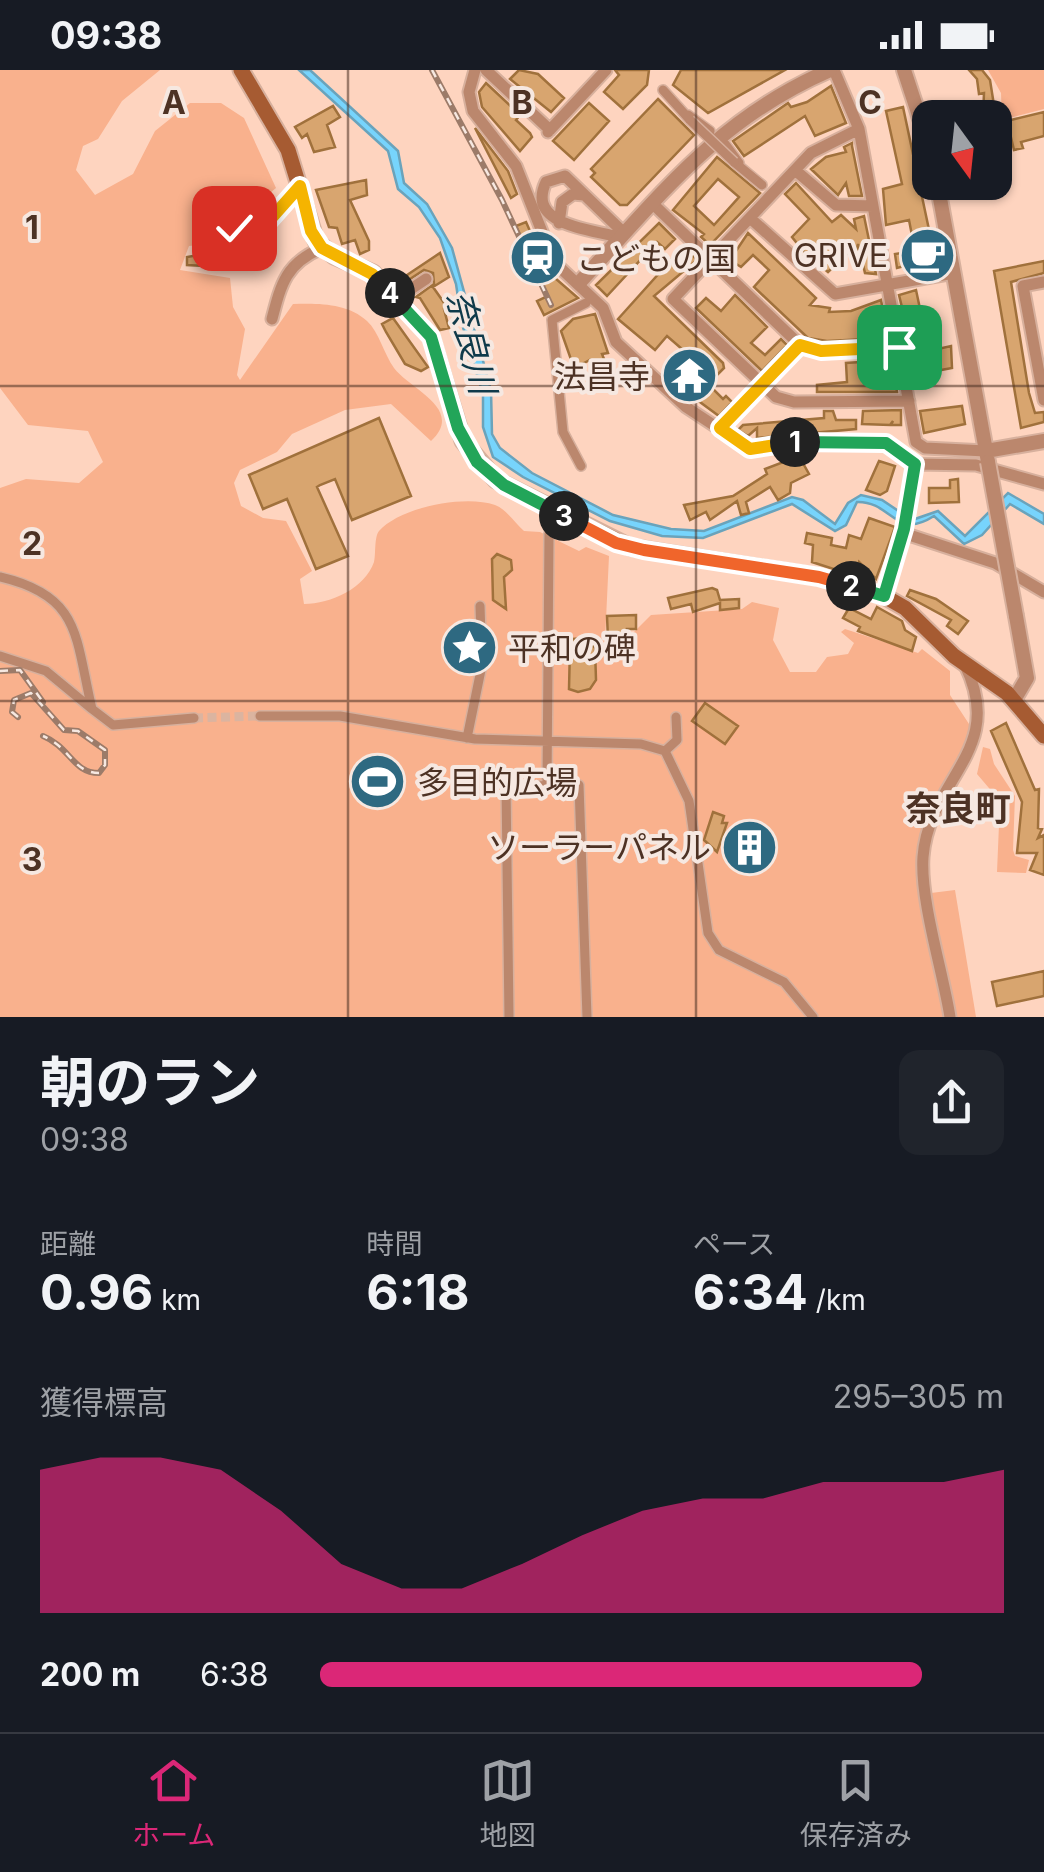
<!DOCTYPE html>
<html lang="ja">
<head>
<meta charset="utf-8">
<style>
	:root { --surface:#171b24; --page:#20242c; --text:#f1f3f6; --muted:#9ea1a6; --line:#363941; --accent:#db2777 }
	body { margin:0; font-family:Inter,"Noto Sans JP",sans-serif; background:var(--page); color:var(--text); height:100vh; display:flex; flex-direction:column; font-size:38px; white-space:nowrap }
	* { box-sizing:border-box; margin:0 }
	p { font-size:32px; color:var(--muted) }
	.icon { flex:none; width:55px; height:55px; fill:none; stroke:currentColor; stroke-width:2; stroke-linecap:round; stroke-linejoin:round }
	.map { position:relative; height:947px; overflow:hidden }
	.details { display:flex; flex-direction:column; background:var(--surface); flex:1 }
	.details>* { flex:none }
	.needle { width:65px; rotate:165deg }
	.buttons { position:absolute; left:912px; top:30px; display:grid; gap:20px }
	.buttons a { display:grid; place-items:center; width:100px; height:100px; border-radius:20px; background:var(--surface); box-shadow:0 2px 8px #0004; font-size:50px }
	.pin { position:absolute; display:grid; place-items:center; width:85px; height:85px; color:#fff; margin:-42px; border-radius:20px; box-shadow:0 5px 15px #0006 }
	.km { position:absolute; width:50px; height:50px; margin:-25px; border-radius:50%; background:#222; color:#fff; font-size:28px; line-height:50px; text-align:center }
	.round { display:grid; place-items:center; flex:none; width:105px; height:105px; border-radius:20px; background:var(--page) }
	.headline { display:flex; align-items:center; justify-content:space-between; height:170px; padding:0 40px }
	h1 { font-size:55px; font-weight:700; line-height:75px }
	.figures { display:grid; grid-template-columns:repeat(3,1fr); gap:15px; height:170px; padding:10px 40px }
	.figures div { display:grid; align-content:center }
	.figures b { font-size:50px; font-weight:700 }
	.figures small { font-size:28px; font-weight:400 }
	.figures p { font-size:28px }
	.chart { height:280px; padding:20px 40px }
	.chart p { display:flex; justify-content:space-between }
	.chart svg { width:100%; height:180px; margin-top:10px; fill:var(--accent); opacity:.7 }
	ul { padding:0 40px; list-style:none; font-size:32px }
	li { display:grid; grid-template-columns:160px 120px 1fr; align-items:center; height:75px }
	li i { height:25px; border-radius:12px; background:var(--accent) }
	.status { display:flex; justify-content:space-between; align-items:center; height:70px; padding:0 50px; background:var(--surface); direction:ltr }
	.status svg { height:28px; fill:currentColor }
	.tabs { display:flex; justify-content:space-around; align-items:center; height:140px; border-top:2px solid var(--line); background:var(--surface); font-size:28px; color:var(--muted) }
	.tabs a { display:grid; justify-items:center; gap:5px }
	.tabs .current { color:var(--accent) }
	.map>svg:first-child { display:block }
	.green { fill:#f9b18d }
	.water { fill:#77d4fc; stroke:#6aa3bb; stroke-width:2.5 }
	.building { fill:#d8a56f; stroke:#a0713c; stroke-width:2.5; fill-rule:evenodd }
	.lines { fill:none; stroke-linecap:round; stroke-linejoin:round }
	.pedestrian-tunnel { stroke:#dbb4a0; stroke-width:9; stroke-dasharray:9 4.5; stroke-linecap:butt }
	.pedestrian-casing { stroke:#d7b09d; stroke-width:12 }
	.minor-casing { stroke:#d7b09d; stroke-width:15 }
	.tertiary-casing { stroke:#d7b09d; stroke-width:18 }
	.secondary-casing { stroke:#d7b09d; stroke-width:19 }
	.pedestrian { stroke:#bb876d; stroke-width:9 }
	.minor { stroke:#bb876d; stroke-width:11 }
	.tertiary { stroke:#bb876d; stroke-width:14 }
	.secondary { stroke:#a65b32; stroke-width:15 }
	.rail-casing { stroke:#9c7b69; stroke-width:6 }
	.rail { stroke:#f6e8e1; stroke-width:2.5; stroke-dasharray:8; stroke-linecap:butt }
	.pedestrian-bridge-casing { stroke:#d7b09d; stroke-width:12; stroke-linecap:butt }
	.tertiary-bridge-casing { stroke:#d7b09d; stroke-width:18; stroke-linecap:butt }
	.pedestrian-bridge { stroke:#bb876d; stroke-width:9 }
	.tertiary-bridge { stroke:#bb876d; stroke-width:14 }
	.split-1-casing { stroke:#fff; stroke-width:20 }
	.split-2-casing { stroke:#fff; stroke-width:20 }
	.split-3-casing { stroke:#fff; stroke-width:20 }
	.split-4-casing { stroke:#fff; stroke-width:20 }
	.split-5-casing { stroke:#fff; stroke-width:20 }
	.split-1 { stroke:#f5b400; stroke-width:12 }
	.split-2 { stroke:#22a559; stroke-width:12 }
	.split-3 { stroke:#f0652b; stroke-width:12 }
	.split-4 { stroke:#22a559; stroke-width:12 }
	.split-5 { stroke:#f5b400; stroke-width:12 }
	.grid { fill:none; stroke:#4d3224; stroke-width:2.5; stroke-opacity:0.55 }
	.labels { text-anchor:middle; dominant-baseline:central; stroke-width:8; stroke-linejoin:round; paint-order:stroke }
	.poi-label { font-size:32px; fill:#4d3224; stroke:#f6e8e1; text-anchor:end }
	.water-label { font-size:35px; font-style:italic; fill:#0f3a4a; stroke:#f6e8e1 }
	.neighbourhood-label { font-size:35px; font-weight:bold; fill:#4d3224; stroke:#f6e8e1 }
	.grid-label { font-size:32px; text-anchor:middle; font-weight:bold; fill:#4d3224; stroke:#f6e8e1; stroke-width:8; stroke-linejoin:round; paint-order:stroke }
</style>
</head>
<body>
<div class="status"><b>09:38</b><svg viewBox="0 0 49 12"><path d="M0 12V9h3v3zM5 12V6h3v6zM10 12V3h3v9zM15 12V0h3v12zM26 1h20v11H26zM47 4h2v5h-2z"/></svg></div>
<div class="map">
<svg width="1044" height="947" viewBox="0 0 1044 947">
	<rect width="100%" height="100%" fill="#fed4bf"/>
	<path class="green" d="M0,0H160L122,31L98,69L83,76L76,100L95,125L133,104L155,61L190,33H221L244,48L276,118L208,174L189,176L180,200L230,208L233,237L245,259L237,305L240,310L293,234C317,233 348,233 367,251C379,262 384,284 394,298C411,320 465,339 431,371L391,334L345,340L292,364L277,382L240,400L234,413L241,436L263,448L286,451L312,501L300,509L304,534C331,534 365,518 374,492C376,485 374,467 379,461C399,438 464,424 495,435C506,439 515,453 524,461L540,462L579,481L586,477L609,486L604,592L651,545L742,539L752,532L779,538L773,570L790,602H816L827,587L848,584L854,573L841,562L845,559L918,583L922,579L950,601V625L969,654V675L935,736L923,824L955,820L976,947H0V418L26,409L79,413L103,392L88,361L28,355L0,318Z
		M988,0H1044V39L1002,50L1001,23Z
		M983,677L990,679L994,694L1015,726L1013,780L1015,786L1029,790L1026,803L997,802L1000,731L977,704Z"/>
	<path class="water" d="M299,0H310L398,81L404,113L427,134L452,178L491,320L492,364L500,378L532,403L613,445L671,459L704,461L792,427L803,430L835,454L848,433L861,425L882,430L912,450L938,441L965,466L1008,423L1044,444V454L1010,434L982,465L964,474L934,446C895,471 892,431 857,432L846,455L835,461L792,434L703,468L662,466L610,451L523,407L493,387L483,357V325L462,254L456,214L440,168L419,137L398,119L388,81Z"/>
	<path class="building" d="M519,0L538,4L564,28L551,42L510,9Z
		M615,0H649L647,15L623,39L604,22L619,5Z
		M681,0H785L708,43L673,15Z
		M969,0H982L990,10L996,48L983,47L984,23L979,24L977,9Z
		M486,13L520,45L516,50L530,63L532,67L520,81L482,37L479,22Z
		M831,16L846,53L815,66L805,46L744,86L733,71L788,33L791,37L807,32Z
		M658,29L694,65L627,135H620L591,107L595,103L591,99Z
		M589,33L609,51L574,90L553,71Z
		M333,36L340,47L327,55L335,77L314,82L307,64L302,68L295,57Z
		M903,37L935,188L897,198L895,184L915,181L909,150L886,155L883,119L902,114L886,41Z
		M1044,42V66L1021,72L1023,78L1014,80L1007,51Z
		M475,58L508,101L517,124L511,128Z
		M852,73V76L862,126H849L846,113L838,125L811,99L826,87L846,82L844,77Z
		M717,87L760,123L710,175L701,167L704,164L673,140ZM718,109L739,127L714,155L694,136Z
		M366,110L367,125L350,130L369,171V180L360,184L355,170L342,174L337,158L329,157L316,120Z
		M796,113L832,152L841,145L856,159L854,149L864,146L876,204L865,203L858,174L854,191L851,180L828,202L804,182L792,167L809,149L785,124Z
		M526,152L548,202L578,228L544,245L537,231L548,226L516,156Z
		M659,153L675,169L665,179L657,172L607,226L596,215Z
		M748,163L816,228L810,235L830,238L829,242L851,241L881,230L888,268L827,271L808,268L754,217L769,200L753,185L741,197L730,190Z
		M687,180L697,190L654,226L723,293L724,298L708,314L723,329L726,326L732,332L719,346L670,310L690,286L667,266L655,280L618,249L672,189L676,192Z
		M440,183L449,207L433,217L447,237L444,239L449,258L440,260L420,228L416,227L434,214L433,203L424,200L404,213L401,209Z
		M199,185L217,189L242,186L241,198L187,195V187Z
		M1044,191V203L1011,212L1029,323L1035,343L1044,342V352L1021,358L994,201Z
		M916,220L929,281L951,276L952,298L941,300L935,287L915,290L899,225Z
		M735,225L767,257L751,273L765,285L781,269L787,275L762,301L696,238L706,228L721,241Z
		M595,244L608,283L602,284L608,299L596,304L590,290L574,298L561,261L573,249Z
		M393,248L428,297L421,301L405,294L386,262L382,254Z
		M892,290L897,322H817V315L847,312L846,293Z
		M962,336L965,354L924,363L920,341Z
		M901,340V355H891L893,351L890,355L862,354L863,341Z
		M824,341H833L836,350H856V359L757,368V358L748,366L738,360L743,355L824,348Z
		M379,348L411,426L352,450L335,409L320,415L317,417L348,486L316,499L287,429L263,439L249,405Z
		M799,386L809,404L791,413L790,423L778,430L770,417L746,432L749,443L741,445L737,431L710,450L706,442L690,450L684,435L733,426L767,404L765,399Z
		M879,391L895,396L887,421L880,425L866,420Z
		M958,409L959,432L929,433V418H950V410Z
		M869,448L895,457L876,509L859,492L855,506L812,492L813,475L805,473L807,463L832,468L831,475L846,478L849,465L861,469Z
		M497,484L511,490L512,500L504,507L506,539L493,530L492,489Z
		M712,518L717,520L720,530L739,529V538L720,540V533L693,542L691,534L671,539L668,528Z
		M910,520L936,529L968,551L958,564L947,556L951,550L907,526Z
		M877,537L902,551L905,560L916,567L912,581L858,561L860,557L843,548L849,538L871,549Z
		M636,545V559H627V569H608L607,546Z
		M585,568L595,578L596,610L590,619L578,622L569,619L570,577L573,569Z
		M705,633L738,656L725,674L692,651Z
		M1006,653L1035,720L1039,719L1038,758L1042,759L1038,768L1044,765V805L1030,800L1037,783H1017L1022,732L991,661Z
		M713,742L724,746L722,753H727L717,782L704,770Z
		M1044,901V926L997,936L992,912Z"/>
	<g class="lines">
		<path class="pedestrian-tunnel" d="M194,648L260,646"/>
		<defs>
			<path id="pedestrian" d="M663,20L690,50
				M688,45L710,61L709,65
				M720,75L725,74L739,93
				M734,92L762,115
				M581,396L563,362L552,250L586,233
				M0,507C82,526 75,568 92,639L113,655L194,648
				M0,586L46,601L92,639
				M260,646H340L475,669L641,674L665,681L689,731L708,863L719,880L784,912L813,947
				M467,668L482,595L480,536
				M665,681L677,670L676,647
				M547,715L549,464
				M509,947L506,716L579,715L587,947"/>
			<path id="minor" d="M475,0L469,22L473,41L516,96L554,192L603,238L616,272L686,337L750,379L804,370L873,371L886,373L915,394L976,395L1044,414
				M486,0L550,60
				M834,0L859,59L916,372L925,378L986,381
				M859,59L811,83L673,229L776,327L794,332L909,331
				M548,62L606,0
				M795,100L836,135L873,136
				M653,134L800,275L821,281L899,277
				M750,148L835,224L954,203
				M559,153L562,132L573,124L584,125
				M621,168C595,159 525,157 546,112L565,106L625,164
				M218,180L221,163L268,152L300,117
				M1044,212L1023,216L1044,330
				M396,229L426,209
				M272,249C281,214 286,193 322,178
				M720,358L800,275
				M903,463L995,493L1044,522
				M884,526L904,459L915,394
				M950,947C943,902 920,830 923,787C929,708 1007,681 965,595"/>
			<path id="tertiary" d="M904,0L930,79
				M937,112L988,392
				M579,213C660,126 717,49 830,0
				M986,381L1044,371
				M1014,630L1027,608L1016,546"/>
			<path id="secondary" d="M241,0L288,80L316,171L334,186L373,203L431,267L463,371L496,410L630,477L819,507L884,526L905,538L954,586L1007,623L1044,666"/>
		</defs>
		<use href="#pedestrian" class="pedestrian-casing"/>
		<use href="#minor" class="minor-casing"/>
		<use href="#tertiary" class="tertiary-casing"/>
		<use href="#secondary" class="secondary-casing"/>
		<use href="#pedestrian" class="pedestrian"/>
		<use href="#minor" class="minor"/>
		<use href="#tertiary" class="tertiary"/>
		<use href="#secondary" class="secondary"/>
		<defs>
			<path id="rail" d="M432,0L502,130L551,235
				M0,601L20,600L43,632
				M18,647L12,642L14,630L31,623L64,660L78,661L105,680V695L99,703C73,703 70,677 43,666"/>
		</defs>
		<use href="#rail" class="rail-casing"/>
		<use href="#rail" class="rail"/>
		<defs>
			<path id="pedestrian-bridge" d="M690,50L734,92"/>
			<path id="tertiary-bridge" d="M988,392L1016,546"/>
		</defs>
		<use href="#pedestrian-bridge" class="pedestrian-bridge-casing"/>
		<use href="#tertiary-bridge" class="tertiary-bridge-casing"/>
		<use href="#pedestrian-bridge" class="pedestrian-bridge"/>
		<use href="#tertiary-bridge" class="tertiary-bridge"/>
	</g>
	<g class="lines">
		<defs>
			<path id="split-1" d="M795,372L750,379L720,358L800,275L821,281L899,277"/>
			<path id="split-2" d="M795,372L886,373L915,394L904,459L884,526L851,516"/>
			<path id="split-3" d="M564,446L616,473L644,480L819,507L851,516"/>
			<path id="split-4" d="M390,223L431,267L458,358L477,392L504,415L564,446"/>
			<path id="split-5" d="M234,158L268,152L300,116L311,161L322,178L372,204L390,223"/>
		</defs>
		<use href="#split-1" class="split-1-casing"/>
		<use href="#split-2" class="split-2-casing"/>
		<use href="#split-3" class="split-3-casing"/>
		<use href="#split-4" class="split-4-casing"/>
		<use href="#split-5" class="split-5-casing"/>
		<use href="#split-1" class="split-1"/>
		<use href="#split-2" class="split-2"/>
		<use href="#split-3" class="split-3"/>
		<use href="#split-4" class="split-4"/>
		<use href="#split-5" class="split-5"/>
	</g>
	<path class="grid" d="M348,0V947M696,0V947M0,316H1044M0,631H1044"/>
	<defs>
		<symbol id="cafe-disc" viewBox="-11 -11 22 22"><circle r="9.5" fill="#2e6981" stroke="#f6e8e1"/><path d="M-5.5-4.5H6V0H3Q3 3.5 0 3.5H-2.5Q-5.5 3.5-5.5 0ZM3-3.2v2h1.7v-2ZM-6 4.5H4V6H-6Z" fill="#fff"/></symbol>
		<symbol id="station-disc" viewBox="-11 -11 22 22"><circle r="9.5" fill="#2e6981" stroke="#f6e8e1"/><path d="M-3-6H3Q5-6 5-4V2Q5 4 3 4L4.5 6H3L1.5 4h-3L-3 6H-4.5L-3 4Q-5 4-5 2V-4Q-5-6-3-6ZM-3.5-4v3h7v-3ZM-3.5 1v1.5H-2V1ZM2 1v1.5H3.5V1Z" fill="#fff"/></symbol>
		<symbol id="temple-disc" viewBox="-11 -11 22 22"><circle r="9.5" fill="#2e6981" stroke="#f6e8e1"/><path d="M0-6L5-2H3V0L6.5 2.5H4V6H1.5V3h-3V6H-4V2.5H-6.5L-3 0V-2H-5Z" fill="#fff"/></symbol>
		<symbol id="sight-disc" viewBox="-11 -11 22 22"><circle r="9.5" fill="#2e6981" stroke="#f6e8e1"/><path d="M0-6L1.8-2.2L6-1.7L2.9 1.2L3.7 5.4L0 3.3L-3.7 5.4L-2.9 1.2L-6-1.7L-1.8-2.2Z" fill="#fff"/></symbol>
		<symbol id="stadium-disc" viewBox="-11 -11 22 22"><circle r="9.5" fill="#2e6981" stroke="#f6e8e1"/><path d="M0-5a6.5 5 0 1 0 0 10a6.5 5 0 1 0 0-10ZM-3.5-1.8h7v3.6h-7Z" fill="#fff"/></symbol>
		<symbol id="building-disc" viewBox="-11 -11 22 22"><circle r="9.5" fill="#2e6981" stroke="#f6e8e1"/><path d="M-4-6H4V6H1V3H-1V6H-4ZM-2.5-4.3h1.7v1.8h-1.7ZM.8-4.3h1.7v1.8H.8ZM-2.5-1h1.7V.8h-1.7ZM.8-1h1.7V.8H.8Z" fill="#fff"/></symbol>
	</defs>
	<g fill-rule="evenodd">
		<use href="#cafe-disc" x="896" y="154" width="63" height="63"/>
		<use href="#station-disc" x="506" y="156" width="63" height="63"/>
		<use href="#temple-disc" x="658" y="274" width="63" height="63"/>
		<use href="#sight-disc" x="438" y="546" width="63" height="63"/>
		<use href="#stadium-disc" x="346" y="680" width="63" height="63"/>
		<use href="#building-disc" x="718" y="746" width="63" height="63"/>
	</g>
	<g class="labels">
		<g class="poi-label">
			<text x="888" y="185">GRIVE</text>
			<text x="576" y="188" text-anchor="start">こどもの国</text>
			<text x="650" y="306">法昌寺</text>
			<text x="508" y="578" text-anchor="start">平和の碑</text>
			<text x="417" y="712" text-anchor="start">多目的広場</text>
			<text x="711" y="777">ソーラーパネル</text>
		</g>
		<g class="water-label">
			<text transform="translate(472 272) rotate(76)">奈良川</text>
		</g>
		<g class="neighbourhood-label">
			<text x="958" y="738">奈良町</text>
		</g>
	</g>
	<g class="grid-label">
		<text x="174" y="44">A</text>
		<text x="522" y="44">B</text>
		<text x="870" y="44">C</text>
		<text x="32" y="169">1</text>
		<text x="32" y="485">2</text>
		<text x="32" y="801">3</text>
	</g>
</svg>
<div class="buttons">
<a><svg class="needle" viewBox="-14 -14 28 28"><path d="M0-13l5 13h-10z" fill="#e53935"/><path d="M0 13l5-13h-10z" fill="#9ea1a6"/></svg></a>
</div>
<div class="pin" style="left:899px;top:277px;background:#1e9e55"><svg class="icon" aria-label="arrive" viewBox="0 0 24 24"><path d="M6 21V4h12l-3 4 3 4H6"/></svg></div>
<div class="pin" style="left:234px;top:158px;background:#d93025"><svg class="icon" aria-label="check" viewBox="0 0 24 24"><path d="M5 12l5 5 9-10"/></svg></div>
<b class="km" style="left:795px;top:372px">1</b>
<b class="km" style="left:851px;top:516px">2</b>
<b class="km" style="left:564px;top:446px">3</b>
<b class="km" style="left:390px;top:223px">4</b>
</div>
<section class="details">
<div class="headline"><div><h1>朝のラン</h1><p>09:38</p></div><a class="round"><svg class="icon" aria-label="share" viewBox="0 0 24 24"><path d="M12 15V3M7 8l5-5 5 5M5 13v7h14v-7"/></svg></a></div>
<div class="figures">
<div><p>距離</p><b>0.96<small> km</small></b></div>
<div><p>時間</p><b>6:18</b></div>
<div><p>ペース</p><b>6:34<small> /km</small></b></div>
</div>
<div class="chart"><p><span>獲得標高</span>295–305 m</p>
<svg viewBox="0 0 160 44" preserveAspectRatio="none"><path d="M0 44V9L10 6L20 6L30 9L40 19L50 32L60 38L70 38L80 32L90 25L100 19L110 16L120 16L130 12L140 12L150 12L160 9V44z"/></svg>
</div>
<ul>
<li><b>200 m</b>6:38<i style="width:88%"></i></li>
</ul>
</section>
<nav class="tabs">
<a class="current"><svg class="icon" aria-label="home" viewBox="0 0 24 24"><path d="M3 11l9-7 9 7M6 9v11h12V9"/></svg>ホーム</a>
<a><svg class="icon" aria-label="map" viewBox="0 0 24 24"><path d="M3 6l6-2 6 2 6-2v14l-6 2-6-2-6 2zM9 4v14M15 6v14"/></svg>地図</a>
<a><svg class="icon" aria-label="saved" viewBox="0 0 24 24"><path d="M7 4h10v16l-5-4-5 4z"/></svg>保存済み</a>
</nav>
</body>
</html>
